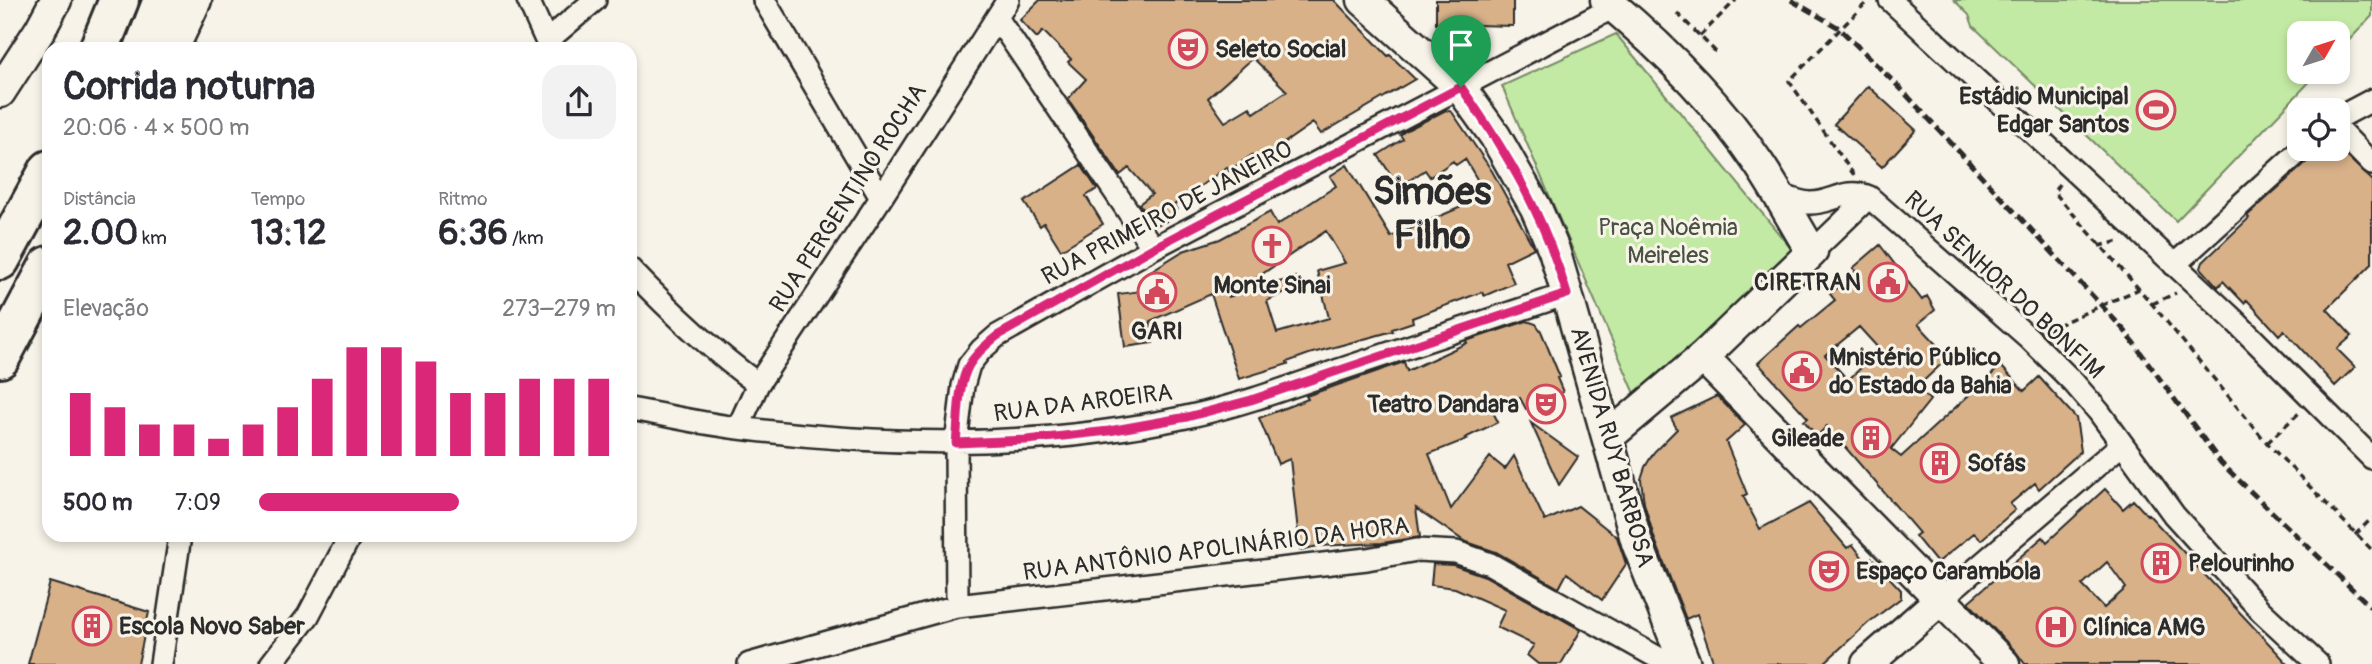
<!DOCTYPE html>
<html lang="pt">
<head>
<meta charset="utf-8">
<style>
	:root { --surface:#fff; --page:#f2f2f3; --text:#2b2b33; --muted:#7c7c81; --accent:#db2777 }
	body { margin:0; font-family:Pangolin,sans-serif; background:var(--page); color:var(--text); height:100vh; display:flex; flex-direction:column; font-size:26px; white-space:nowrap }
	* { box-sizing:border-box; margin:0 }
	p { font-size:23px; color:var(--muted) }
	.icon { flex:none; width:38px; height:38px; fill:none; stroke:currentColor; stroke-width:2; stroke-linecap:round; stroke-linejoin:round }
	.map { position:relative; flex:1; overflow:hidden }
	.panel { position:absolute; left:42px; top:42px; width:595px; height:500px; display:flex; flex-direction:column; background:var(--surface); border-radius:21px; box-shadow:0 4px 10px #0003 }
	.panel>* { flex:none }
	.needle { width:46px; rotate:51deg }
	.fabs { position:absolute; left:2287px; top:21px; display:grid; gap:14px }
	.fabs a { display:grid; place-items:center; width:63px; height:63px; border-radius:14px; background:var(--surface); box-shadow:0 4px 10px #0003; font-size:35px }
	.pin { position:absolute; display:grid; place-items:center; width:60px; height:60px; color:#fff; margin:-72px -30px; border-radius:50% 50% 50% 0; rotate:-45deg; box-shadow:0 0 7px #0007 }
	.pin .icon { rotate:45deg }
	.round { display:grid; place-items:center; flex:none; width:74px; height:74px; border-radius:21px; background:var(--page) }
	.headline { display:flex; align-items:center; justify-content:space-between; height:119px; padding:0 21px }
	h1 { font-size:38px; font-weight:700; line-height:52px }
	.stats { display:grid; grid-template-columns:repeat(3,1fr); gap:10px; height:119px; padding:7px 21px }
	.stats div { display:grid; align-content:center }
	.stats b { font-size:35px; font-weight:700 }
	.stats small { font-size:19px; font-weight:400 }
	.stats p { font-size:19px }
	.chart { height:196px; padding:14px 21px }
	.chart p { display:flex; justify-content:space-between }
	.chart svg { width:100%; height:126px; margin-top:7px; stroke:var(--accent); stroke-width:6 }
	ul { padding:0 21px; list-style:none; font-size:23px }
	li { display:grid; grid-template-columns:112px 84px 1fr; align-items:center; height:52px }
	li i { height:18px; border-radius:9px; background:var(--accent) }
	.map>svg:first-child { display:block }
	.green { fill:#c3eaa4; stroke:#778a68; stroke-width:2 }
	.building { fill:#d8b189; stroke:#2b2b2b; stroke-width:2; fill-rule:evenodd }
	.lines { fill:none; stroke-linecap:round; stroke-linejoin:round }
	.street-casing { stroke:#2b2b2b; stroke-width:26 }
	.secondary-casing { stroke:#2b2b2b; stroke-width:35 }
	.highway-casing { stroke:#2b2b2b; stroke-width:44 }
	.path { stroke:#2b2b2b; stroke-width:3.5; stroke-dasharray:7 5; stroke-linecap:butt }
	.street { stroke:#f7f3e8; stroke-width:21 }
	.secondary { stroke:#f7f3e8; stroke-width:30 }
	.highway { stroke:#f7f3e8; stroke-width:38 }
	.rail { stroke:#2b2b2b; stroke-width:5; stroke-dasharray:10 5; stroke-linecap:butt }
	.route-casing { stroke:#fff; stroke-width:14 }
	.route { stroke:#db2777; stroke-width:9 }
	.labels { text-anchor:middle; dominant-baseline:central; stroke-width:6; stroke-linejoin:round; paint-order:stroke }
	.poi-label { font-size:24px; font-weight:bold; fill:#2b2b2b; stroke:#f7f3e8; text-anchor:start }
	.street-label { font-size:24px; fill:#2b2b2b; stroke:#f7f3e8 }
	.park-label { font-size:24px; fill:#495143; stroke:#f7f3e8 }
	.town-label { font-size:38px; font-weight:bold; fill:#2b2b2b; stroke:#f7f3e8 }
</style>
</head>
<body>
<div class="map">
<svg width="2372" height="664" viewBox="0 0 2372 664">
	<rect width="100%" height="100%" fill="#f7f3e8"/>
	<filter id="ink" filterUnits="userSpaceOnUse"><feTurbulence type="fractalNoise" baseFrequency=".0143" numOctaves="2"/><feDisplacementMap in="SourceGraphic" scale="14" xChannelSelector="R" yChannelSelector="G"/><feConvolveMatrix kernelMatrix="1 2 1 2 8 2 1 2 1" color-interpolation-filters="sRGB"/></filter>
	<g filter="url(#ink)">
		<path class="green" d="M1954,0H2372V16L2338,52V33H2300V72H2319L2176,221L1973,26L1969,15Z
			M1616,34L1793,251L1636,396L1502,86Z"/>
		<path class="building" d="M1040,0H1334L1388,56L1390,55L1415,79L1321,134L1313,123L1274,150L1279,159L1260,169L1252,155L1229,171L1227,167L1174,205L1177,210L1167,221L1156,225L1139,204L1152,194L1129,168L1120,175L1068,99L1086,79L1068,62L1071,59L1043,31L1037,38L1020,20ZM1253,58L1287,91L1254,113L1250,107L1225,122L1208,98Z
			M1436,0H1513V26L1436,24Z
			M1868,86L1916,130L1882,167L1834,124Z
			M1446,110L1452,112L1492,171L1534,248L1505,262L1514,283L1484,296L1482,292L1412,318L1413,322L1392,329L1393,331L1309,354L1287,362L1288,364L1239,379L1211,294L1150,321L1153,343L1125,347L1118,294L1149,290L1146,274L1183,251L1220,239L1270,212L1277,225L1336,186L1330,176L1347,165L1391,237L1487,196L1465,159L1456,165L1453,161L1430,177L1425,170L1399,187L1378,155L1403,139L1400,135L1405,131ZM1326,231L1345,263L1317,271L1329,318L1277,333L1267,301L1299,285L1296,277L1228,297Z
			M2338,148L2372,180V264L2327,309L2352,336L2337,349L2355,367L2335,386L2284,330L2279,335L2247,300L2244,303L2223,281L2218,287L2201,268L2203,262L2249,218L2247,216L2311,158L2316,154L2318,156L2328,149Z
			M1081,165L1097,189L1086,196L1103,224L1061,250L1044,223L1040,226L1024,202Z
			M1880,245L1922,300L1927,296L1935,310L1918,324L1949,357L1917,387L1930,400L1891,449L1901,457L2001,366L2024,391L2039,377L2076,418L2081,451L2039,489L2035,483L2010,504L2015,510L1981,540L1974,533L1937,563L1915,536L1919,533L1827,426L1817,436L1804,421L1808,418L1758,363L1799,326L1801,328L1835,300L1830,294L1856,271L1853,268ZM1859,327L1880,350L1848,380L1825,355Z
			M1527,321L1536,324L1541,331L1560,377L1557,378L1563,392L1526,409L1520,398L1492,410L1498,422L1465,438L1467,439L1429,454L1451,509L1490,457L1505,469L1514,456L1545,521L1578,506L1617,537L1626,564L1602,600L1567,573L1559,588L1496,552L1464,541L1416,508L1420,537L1382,543L1318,546L1300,550L1290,459L1278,464L1259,418L1308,399L1306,396L1404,362L1407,371L1467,343L1466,341Z
			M1717,396L1745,425L1726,442L1747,494L1743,496L1760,529L1809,503L1847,548L1853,545L1866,562L1871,558L1901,590V598L1868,623L1823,664H1714L1697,614L1686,619L1654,537L1644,503L1641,479L1645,467L1654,452L1677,429L1671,418Z
			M1531,423L1578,457L1559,485Z
			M2105,489L2123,509L2133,500L2147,515L2148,514L2288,664H2025L2016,652L1968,602L2043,537L2047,542ZM2107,562L2126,588L2104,608L2082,585Z
			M1433,564L1453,565L1485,576L1581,630L1561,664H1538L1527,655L1534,645L1497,627L1505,610L1455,588L1431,585Z
			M50,582L149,612L138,664H28Z"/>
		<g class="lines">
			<defs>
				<path id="street" d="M528,0L550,49
					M764,0L881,198
					M1890,0L2233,319L2372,458
					M997,18L1153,248
					M548,40L595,0
					M2338,118L2372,100
					M2338,129L2372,164
					M1776,193C1787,197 1797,202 1809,203C1832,204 1845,187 1869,197L2029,338L2073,382L2099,412L2174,515L2261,611L2318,664
					M1812,252L1869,197
					M2174,265L2302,149
					M630,269C670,311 711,350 758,384
					M630,409C666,415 703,424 739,428C887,447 1039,449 1186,417C1239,406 1290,387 1342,369C1417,344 1492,319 1567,294
					M738,428L758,384L881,198L1008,0
					M1941,599L2122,444
					M957,606L956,443L963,386L969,365L981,350L997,336L1153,248L1614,7
					M161,664L180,536
					M271,664L308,616L350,536
					M749,664L957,606L1367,559L1417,550L1456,552L1490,564L1669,664"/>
				<path id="secondary" d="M1363,0L1460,87L1495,136L1536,208L1554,250L1567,294L1637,543L1685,664
					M1606,0C1662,47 1718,103 1759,164C1778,192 1794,223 1812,252L1703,357L1608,437
					M173,49L196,0
					M0,92L40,30L56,0
					M1703,357L2004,664
					M1867,664L1941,599"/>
				<path id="highway" d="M99,49L119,0
					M144,49L163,0
					M0,260L49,170
					M0,358L49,266"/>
			</defs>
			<use href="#street" class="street-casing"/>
			<use href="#secondary" class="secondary-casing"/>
			<use href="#highway" class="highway-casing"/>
			<path class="path" d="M1677,13L1718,54
				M1700,36L1736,0
				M1854,175L1789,81L1869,0
				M2059,184L2054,192L2152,304L2267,443L2372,550
				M2099,246L2121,241
				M2152,304L2176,293
				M2046,330L2139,289
				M2267,443L2299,413
				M2355,535L2372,518"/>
			<use href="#street" class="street"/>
			<use href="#secondary" class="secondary"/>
			<use href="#highway" class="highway"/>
			<path class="rail" d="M1791,0L1839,28L1902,90L2125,331L2221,463L2372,608"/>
		</g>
	</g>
	<g class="lines" filter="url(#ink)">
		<defs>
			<path id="route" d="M1461,87C1509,156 1543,213 1567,294L1251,400L1187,417L1109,431L1027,440L956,443C959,419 957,386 969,365C976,353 987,344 997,336L1153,248Z"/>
		</defs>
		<use href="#route" class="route-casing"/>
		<use href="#route" class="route"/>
	</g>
	<defs>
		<symbol id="theatre-ring" viewBox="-11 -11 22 22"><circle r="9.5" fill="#f7f3e8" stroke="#d1495b" stroke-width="1.5"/><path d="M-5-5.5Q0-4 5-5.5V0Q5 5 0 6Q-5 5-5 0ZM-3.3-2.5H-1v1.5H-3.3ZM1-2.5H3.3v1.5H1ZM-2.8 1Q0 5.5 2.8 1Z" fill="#d1495b"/></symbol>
		<symbol id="stadium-ring" viewBox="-11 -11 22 22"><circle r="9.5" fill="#f7f3e8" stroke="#d1495b" stroke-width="1.5"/><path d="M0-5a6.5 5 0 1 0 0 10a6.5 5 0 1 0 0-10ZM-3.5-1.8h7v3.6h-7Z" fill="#d1495b"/></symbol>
		<symbol id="church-ring" viewBox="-11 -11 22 22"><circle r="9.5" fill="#f7f3e8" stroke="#d1495b" stroke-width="1.5"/><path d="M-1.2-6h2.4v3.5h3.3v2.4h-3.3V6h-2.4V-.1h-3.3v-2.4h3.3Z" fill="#d1495b"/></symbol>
		<symbol id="civic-ring" viewBox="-11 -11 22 22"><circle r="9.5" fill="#f7f3e8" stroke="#d1495b" stroke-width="1.5"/><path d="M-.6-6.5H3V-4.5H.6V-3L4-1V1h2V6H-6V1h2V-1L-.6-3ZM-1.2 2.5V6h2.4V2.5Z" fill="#d1495b"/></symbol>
		<symbol id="building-ring" viewBox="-11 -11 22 22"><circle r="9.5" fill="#f7f3e8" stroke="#d1495b" stroke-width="1.5"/><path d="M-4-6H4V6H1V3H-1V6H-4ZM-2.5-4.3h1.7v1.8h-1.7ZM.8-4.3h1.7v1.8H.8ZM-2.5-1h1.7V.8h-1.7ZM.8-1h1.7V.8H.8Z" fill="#d1495b"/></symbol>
		<symbol id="hospital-ring" viewBox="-11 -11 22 22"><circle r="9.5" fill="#f7f3e8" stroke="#d1495b" stroke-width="1.5"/><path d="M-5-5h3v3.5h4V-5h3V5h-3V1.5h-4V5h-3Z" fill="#d1495b"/></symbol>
	</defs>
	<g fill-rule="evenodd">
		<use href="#theatre-ring" x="1166" y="27" width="44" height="44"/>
		<use href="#stadium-ring" x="2134" y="88" width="44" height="44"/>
		<use href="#church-ring" x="1250" y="224" width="44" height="44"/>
		<use href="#civic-ring" x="1866" y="260" width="44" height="44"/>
		<use href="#civic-ring" x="1135" y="270" width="44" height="44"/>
		<use href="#civic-ring" x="1780" y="349" width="44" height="44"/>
		<use href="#theatre-ring" x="1524" y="382" width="44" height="44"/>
		<use href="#building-ring" x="1849" y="416" width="44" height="44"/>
		<use href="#building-ring" x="1918" y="441" width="44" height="44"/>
		<use href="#building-ring" x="2139" y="541" width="44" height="44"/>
		<use href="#theatre-ring" x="1807" y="549" width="44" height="44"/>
		<use href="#building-ring" x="70" y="604" width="44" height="44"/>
		<use href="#hospital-ring" x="2034" y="605" width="44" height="44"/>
	</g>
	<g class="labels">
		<g class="poi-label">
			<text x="1215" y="49">Seleto Social</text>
			<text x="2129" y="96" text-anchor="end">Estádio Municipal<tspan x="2129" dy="28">Edgar Santos</tspan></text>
			<text x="1861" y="282" text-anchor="end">CIRETRAN</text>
			<text x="1272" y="285" text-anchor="middle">Monte Sinai</text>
			<text x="1157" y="331" text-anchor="middle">GARI</text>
			<text x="1829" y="357">Mnistério Público<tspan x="1829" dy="28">do Estado da Bahia</tspan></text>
			<text x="1519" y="404" text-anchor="end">Teatro Dandara</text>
			<text x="1844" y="438" text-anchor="end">Gileade</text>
			<text x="1967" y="463">Sofás</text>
			<text x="2188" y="563">Pelourinho</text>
			<text x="1856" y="571">Espaço Carambola</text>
			<text x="119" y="626">Escola Novo Saber</text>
			<text x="2083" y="627">Clínica AMG</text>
		</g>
		<g class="street-label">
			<text transform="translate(848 198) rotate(-57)">RUA PERGENTINO ROCHA</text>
			<text transform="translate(1167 213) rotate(-28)">RUA PRIMEIRO DE JANEIRO</text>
			<text transform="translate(2004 285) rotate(43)">RUA SENHOR DO BONFIM</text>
			<text transform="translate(1083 403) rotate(-7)">RUA DA AROEIRA</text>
			<text transform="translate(1612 447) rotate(74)">AVENIDA RUY BARBOSA</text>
			<text transform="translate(1216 549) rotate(-7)">RUA ANTÔNIO APOLINÁRIO DA HORA</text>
		</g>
		<g class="park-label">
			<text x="1668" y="227">Praça Noêmia<tspan x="1668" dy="28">Meireles</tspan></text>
		</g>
		<g class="town-label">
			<text x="1432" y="192">Simões<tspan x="1432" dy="44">Filho</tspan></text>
		</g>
	</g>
</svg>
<div class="fabs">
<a><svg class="needle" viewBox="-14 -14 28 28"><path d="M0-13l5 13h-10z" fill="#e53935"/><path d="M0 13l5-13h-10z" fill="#7c7c81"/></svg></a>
<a><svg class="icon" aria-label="locate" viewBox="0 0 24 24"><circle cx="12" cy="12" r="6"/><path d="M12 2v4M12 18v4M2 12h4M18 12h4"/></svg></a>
</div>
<div class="pin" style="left:1461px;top:87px;background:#1e9e55"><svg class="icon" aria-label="arrive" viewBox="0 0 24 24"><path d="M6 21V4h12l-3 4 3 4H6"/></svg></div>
<section class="panel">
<div class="headline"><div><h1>Corrida noturna</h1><p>20:06 · 4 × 500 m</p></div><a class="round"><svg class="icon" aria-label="share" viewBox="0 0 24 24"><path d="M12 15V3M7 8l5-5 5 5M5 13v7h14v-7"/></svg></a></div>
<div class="stats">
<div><p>Distância</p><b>2.00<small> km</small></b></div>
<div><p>Tempo</p><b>13:12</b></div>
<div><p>Ritmo</p><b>6:36<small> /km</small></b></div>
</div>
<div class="chart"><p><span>Elevação</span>273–279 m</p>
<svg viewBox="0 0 160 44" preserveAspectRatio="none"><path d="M5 44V22M15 44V27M25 44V33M35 44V33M45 44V38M55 44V33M65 44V27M75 44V17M85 44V6M95 44V6M105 44V11M115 44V22M125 44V22M135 44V17M145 44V17M155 44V17"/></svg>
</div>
<ul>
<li><b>500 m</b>7:09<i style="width:56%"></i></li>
</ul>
</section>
</div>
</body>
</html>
